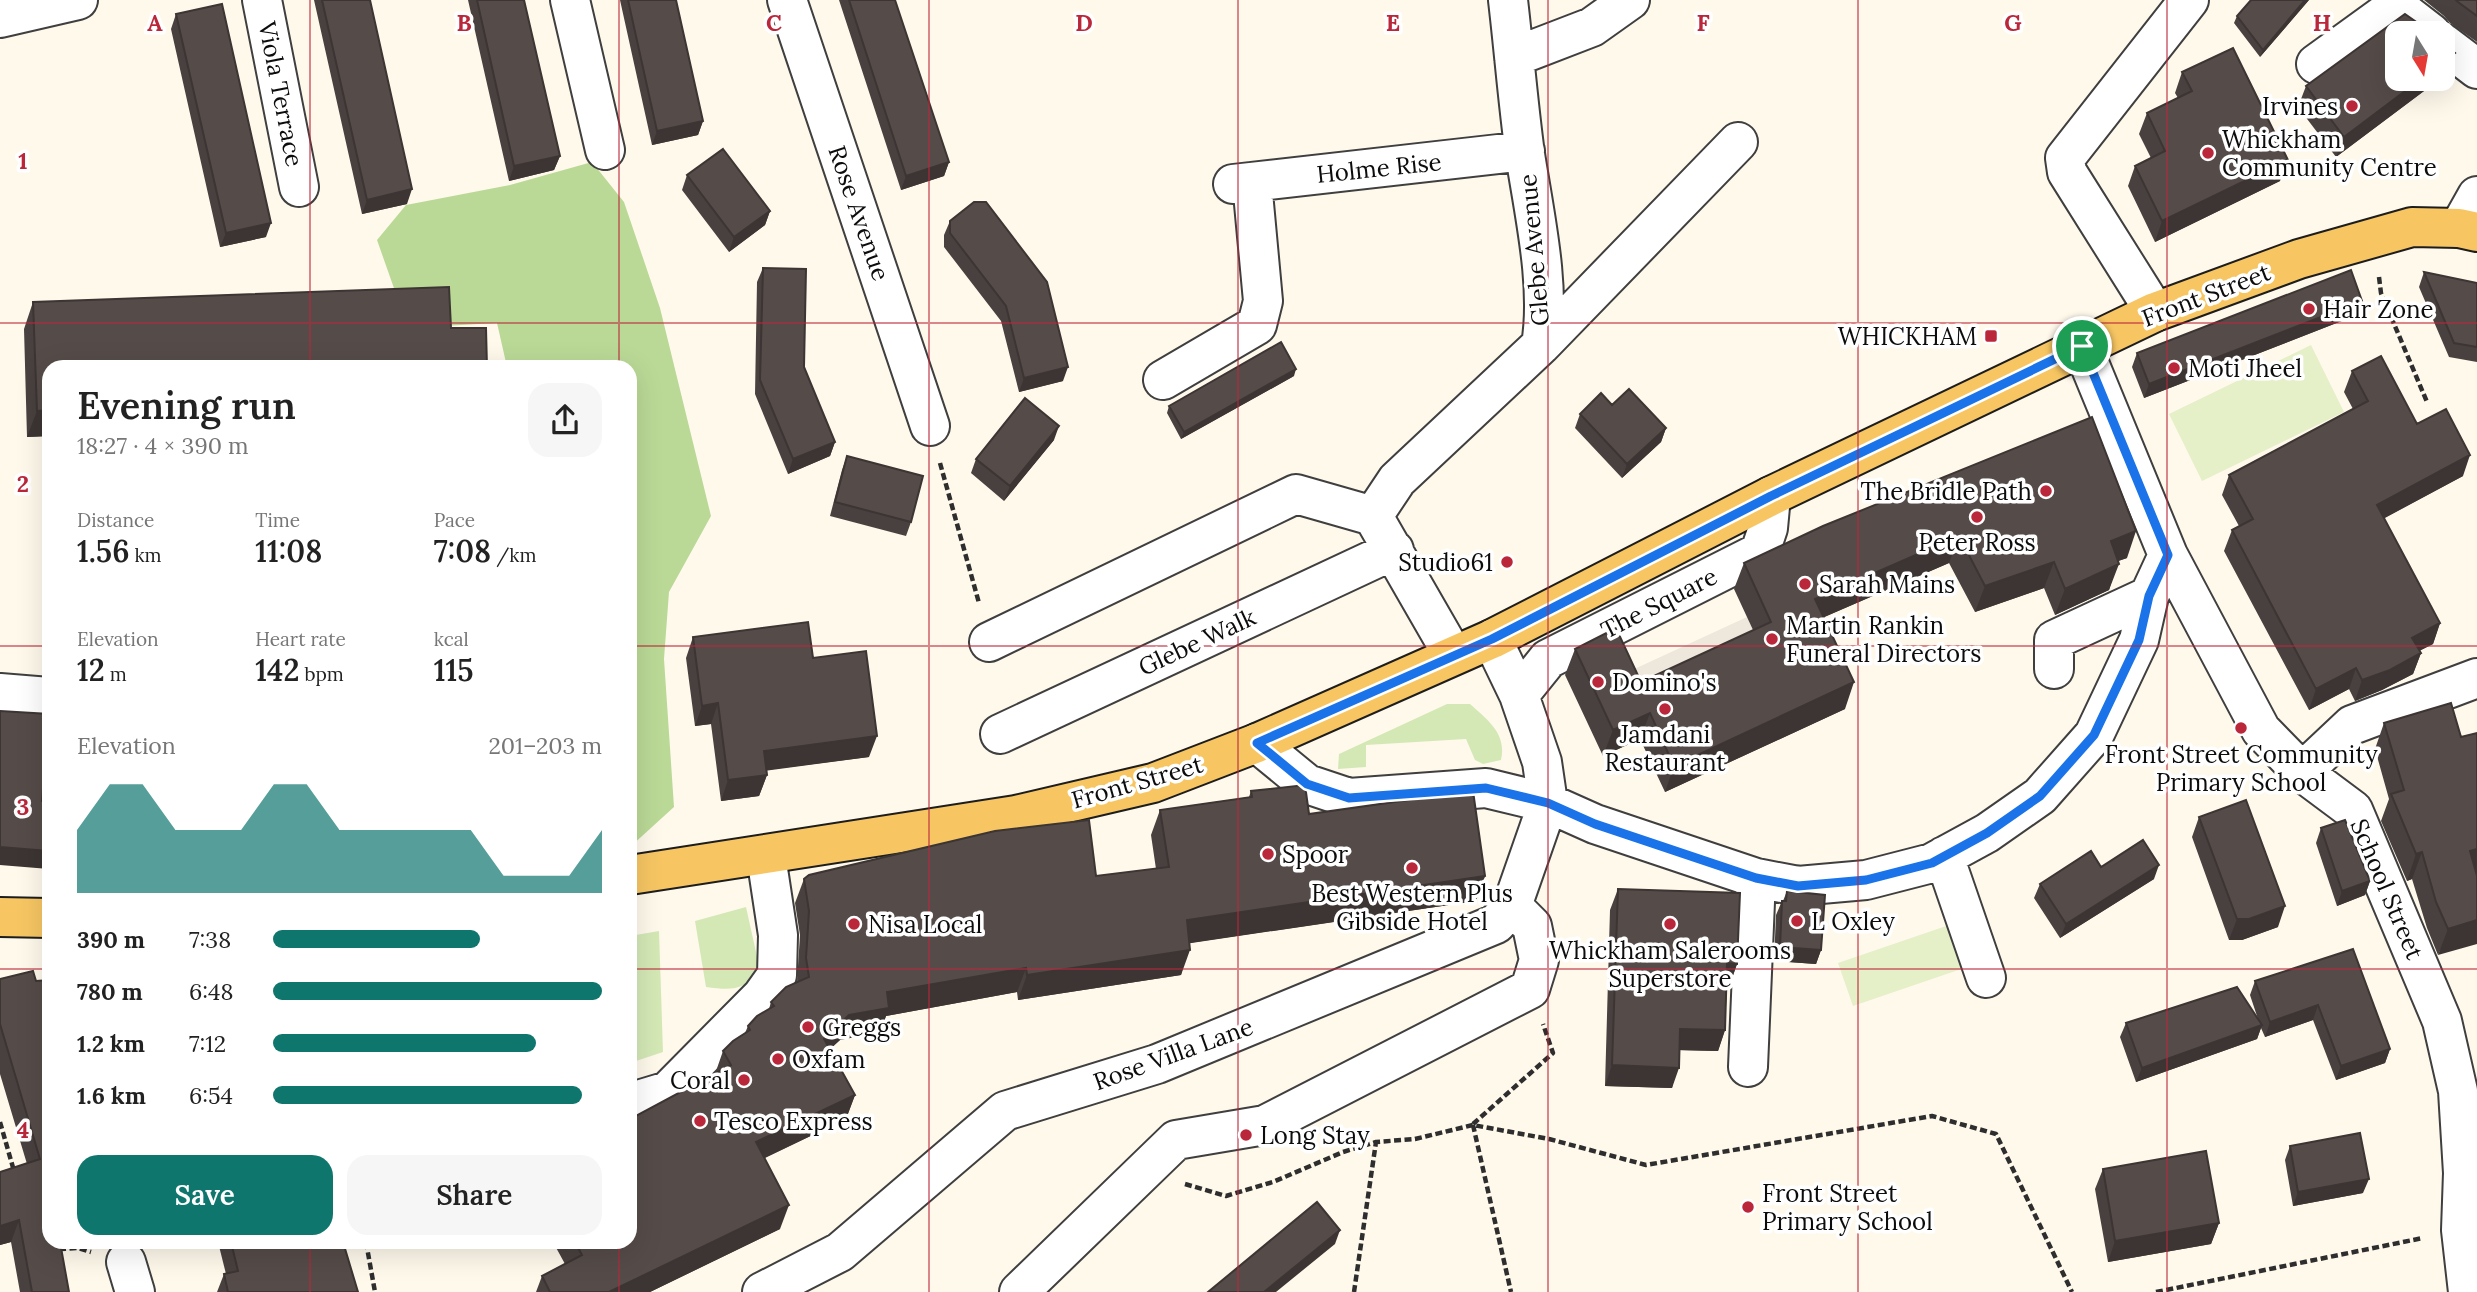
<!DOCTYPE html>
<html lang="en">
<head>
<meta charset="utf-8">
<style>
	:root { --surface:#fff; --page:#f6f6f6; --text:#222; --muted:#767676; --accent:#0f766e }
	body { margin:0; font-family:Lora,serif; background:var(--page); color:var(--text); height:100vh; display:flex; flex-direction:column; font-size:26px; white-space:nowrap }
	* { box-sizing:border-box; margin:0 }
	p { font-size:23px; color:var(--muted) }
	.icon { flex:none; width:38px; height:38px; fill:none; stroke:currentColor; stroke-width:2; stroke-linecap:round; stroke-linejoin:round }
	.map { position:relative; flex:1; overflow:hidden }
	.sheet { position:absolute; left:42px; top:360px; width:595px; height:889px; display:flex; flex-direction:column; background:var(--surface); border-radius:21px; box-shadow:0 7px 28px #0002 }
	.sheet>* { flex:none }
	.needle { width:46px; rotate:169deg }
	.buttons { position:absolute; left:2385px; top:21px; display:grid; gap:14px }
	.buttons a { display:grid; place-items:center; width:70px; height:70px; border-radius:14px; background:var(--surface); box-shadow:0 7px 28px #0002; font-size:35px }
	.pin { position:absolute; display:grid; place-items:center; width:60px; height:60px; color:#fff; margin:-30px; border:4px solid #fff; border-radius:50%; box-shadow:0 2px 7px #0007 }
	.round { display:grid; place-items:center; flex:none; width:74px; height:74px; border-radius:21px; background:var(--page) }
	.headline { display:flex; align-items:center; justify-content:space-between; height:119px; padding:0 35px }
	h1 { font-size:38px; font-weight:600; line-height:52px }
	.figures { display:grid; grid-template-columns:repeat(3,1fr); gap:10px; height:119px; padding:7px 35px }
	.figures div { display:grid; align-content:center }
	.figures b { font-size:30px; font-weight:600 }
	.figures small { font-size:19px; font-weight:400 }
	.figures p { font-size:19px }
	.chart { height:196px; padding:14px 35px }
	.chart p { display:flex; justify-content:space-between }
	.chart svg { width:100%; height:126px; margin-top:7px; fill:var(--accent); opacity:.7 }
	.button { display:flex; gap:14px; margin-top:auto; padding:14px 35px }
	.button a { flex:1; height:80px; border-radius:21px; background:var(--accent); color:#fff; font-size:28px; font-weight:600; line-height:80px; text-align:center }
	.button a+a { background:var(--page); color:var(--text) }
	ul { padding:0 35px; list-style:none; font-size:23px }
	li { display:grid; grid-template-columns:112px 84px 1fr; align-items:center; height:52px }
	li i { height:18px; border-radius:9px; background:var(--accent) }
	.map>svg:first-child { display:block }
	.green { fill:#d4e8b6 }
	.forest { fill:#bad996 }
	.pitch { fill:#e5efc8 }
	.plaza { fill:#eee7dc }
	.lines { fill:none; stroke-linecap:round; stroke-linejoin:round }
	.minor-casing { stroke:#3f3f3f; stroke-width:42 }
	.major-casing { stroke:#1d1d1d; stroke-width:42 }
	.path { stroke:#2e2e2e; stroke-width:4.5; stroke-dasharray:7 3.5; stroke-linecap:butt }
	.minor { stroke:#fff; stroke-width:38 }
	.major { stroke:#f7c663; stroke-width:38 }
	.wall { fill:#49413f }
	.shaded-wall { fill:#3c3533 }
	.building { fill:#554c49; stroke:#3c3533; stroke-width:2 }
	.route-casing { stroke:#fff; stroke-width:14 }
	.route { stroke:#1a73e8; stroke-width:9 }
	.grid { fill:none; stroke:#ba263a; stroke-width:2; stroke-opacity:0.55 }
	.poi-dot { fill:#ba263a; stroke:#fff; stroke-width:2.5 }
	.labels { text-anchor:middle; dominant-baseline:central; stroke-width:7; stroke-linejoin:round; paint-order:stroke }
	.street-label { font-size:24px; fill:#0c0c0c; stroke:#fff }
	.poi-label { font-size:24px; fill:#0c0c0c; stroke:#fff; text-anchor:start }
	.grid-label { font-size:23px; text-anchor:middle; font-weight:bold; fill:#ba263a; stroke:#fff; stroke-width:7; stroke-linejoin:round; paint-order:stroke }
</style>
</head>
<body>
<div class="map">
<svg width="2477" height="1292" viewBox="0 0 2477 1292">
	<rect width="100%" height="100%" fill="#fff9ec"/>
	<path class="green" d="M1447,704H1470C1488,720 1507,734 1501,760L1483,764L1475,760L1466,739L1366,745V767L1338,769L1339,754Z
		M746,907L760,970C743,992 730,990 706,987L695,921Z
		M659,931L663,1052L630,1063V936Z"/>
	<path class="forest" d="M592,162L624,202L660,308L711,516L669,592L664,659L674,807L630,847V368L507,367L497,323L408,328L377,240L406,205L510,185Z"/>
	<path class="pitch" d="M2311,345L2344,412L2202,481L2169,414Z
		M1955,923L1970,966L1853,1006L1838,963Z"/>
	<path class="plaza" d="M1747,617L1761,648L1632,708L1617,677Z"/>
	<g class="lines">
		<defs>
			<path id="minor" d="M262,0L299,187
				M570,0L605,150
				M787,0L930,426
				M0,18L78,0
				M2443,43L2477,69
				M1514,57L1592,27L1630,0
				M2316,64L2396,6L2431,33
				M1233,184L1525,151
				M2459,228L2477,196
				M2155,312L2067,172L2065,158L2189,0
				M1541,345L1738,142
				M2082,346L2168,555L2261,730L2302,772L2353,810L2442,1021L2458,1091L2463,1173L2461,1230L2468,1292
				M1163,380L1257,325L1263,301L1252,182
				M1373,516L1397,480L1541,345C1551,286 1534,213 1525,154C1518,103 1514,51 1508,0
				M989,642L1296,494L1373,516L1453,655
				M2054,669V640L2149,596
				M0,693L49,697
				M1519,695L1548,659L1760,552L1768,528L1771,496
				M1000,734L1394,550
				M1257,743L1307,784L1349,798L1486,788L1548,803L1595,824L1756,878L1798,886L1866,880L1932,863L1987,833L2040,796L2094,735L2139,640L2149,596L2168,555
				M2302,772L2352,725L2477,678
				M1944,856L1986,978
				M1748,1067L1756,878
				M630,1099L635,1101L668,1091L762,996L777,975L778,935L766,856
				M126,1262L135,1292
				M762,1292L840,1252L1005,1111L1157,1064L1496,924L1512,906L1548,803L1542,762L1519,695L1492,639
				M1019,1292L1176,1140L1265,1125L1530,989L1539,960L1532,926L1512,906"/>
			<path id="major" d="M630,875L1016,815L1153,783L1257,743L1492,639L1771,496L2155,312L2299,259L2412,227L2459,228L2477,232
				M0,917L49,918"/>
		</defs>
		<use href="#minor" class="minor-casing"/>
		<use href="#major" class="major-casing"/>
		<path class="path" d="M2379,277L2381,293L2427,402
			M940,463L979,603
			M0,1122L14,1171
			M1473,1124L1553,1053L1543,1024
			M1473,1125L1511,1292
			M1185,1184L1226,1196L1273,1182L1343,1152L1376,1142L1415,1139L1473,1125L1549,1139L1646,1165L1932,1116L1996,1134L2072,1292
			M366,1242L375,1292
			M59,1249L78,1248L91,1252
			M1354,1292L1376,1142
			M2156,1292L2423,1238"/>
		<use href="#minor" class="minor"/>
		<use href="#major" class="major"/>
	</g>
	<path class="wall" d="M314,0H370L407,204L362,214Z
		M468,0H524L560,156L554,170L509,181Z
		M620,0H676L703,121L698,135L652,145Z
		M839,0H895L949,162L944,176L901,190Z
		M2309,0L2260,57L2234,23L2237,16Z
		M2424,0H2477V42L2450,23L2444,16Z
		M176,14L266,237L220,247L171,29Z
		M2182,72L2280,181L2155,242L2128,186L2135,166L2151,158L2139,134L2147,113L2178,98L2175,93Z
		M2398,79H2440L2336,157L2298,107L2306,86Z
		M687,175L770,211L765,225L729,252L682,190Z
		M950,221L1063,381L1019,392L1001,321L944,247V235Z
		M763,268L835,442L830,456L788,474L755,394L757,282Z
		M2424,272L2477,283V362L2449,357L2419,287Z
		M33,302L451,328L49,368V436L27,437L24,329Z
		M2357,315L2144,398L2132,367L2137,353Z
		M2352,371L2417,424L2463,476L2384,518L2440,623L2433,644L2419,651L2421,653L2413,674L2382,690L2355,701L2349,689L2309,710L2224,551L2232,530L2239,526L2222,495L2229,475L2353,409L2344,392Z
		M1294,376L1181,439L1167,413L1169,406Z
		M1580,414L1666,428L1661,442L1622,478L1575,428Z
		M2092,417L2127,558L2118,561L2109,590L2055,615L2044,588L1975,612L1949,563L1824,617L1845,709L1665,792L1640,739L1603,756L1565,675L1575,649L1641,682L1753,630L1734,589L1744,563Z
		M1054,440L1004,501L971,473L976,459Z
		M847,456L911,522L906,536L830,516L842,470Z
		M693,637L813,658L869,757L766,770L767,775L759,796L721,801L711,724L695,726L686,658Z
		M2384,723L2461,737L2477,733V873L2438,955L2427,928L2412,879L2407,881L2381,821L2389,799L2375,749Z
		M1251,791L1309,814L1485,876L1476,901L1189,943L1181,975L1018,1000L1017,992L886,1016L880,1032L840,1040L830,1049L855,1095L846,1119L765,1158L780,1229L650,1292H536L542,1276L565,1264L553,1242H630L715,1074L723,1051L745,1033L748,1026L769,1009L771,1002L797,982L800,935L795,903L804,879L1096,876L1156,869L1151,835L1160,810L1249,797Z
		M2199,817L2278,927L2242,940H2229L2192,837Z
		M2321,828L2370,881L2365,895L2337,906L2316,843Z
		M2101,867L2154,879L2060,938L2034,898L2040,884Z
		M1618,889L1737,964L1730,984H1727L1725,1030L1718,1051L1680,1050L1672,1088L1605,1086L1610,910Z
		M1787,891L1821,950L1816,964L1774,961L1776,915L1782,901H1783Z
		M2353,949L2390,1049L2385,1063L2336,1080L2313,1020L2265,1037L2261,1028L2257,1039L2136,1082L2120,1037L2126,1023L2258,1019L2250,995L2255,981Z
		M33,971L49,1242L69,1292H20L11,1242L0,1245V1172L27,1164L0,1074V979Z
		M2290,1146L2363,1193L2293,1206L2285,1160Z
		M2103,1169L2219,1223L2211,1244L2108,1262L2095,1189Z
		M218,1242H343L358,1292L226,1274Z
		M224,1274L228,1292H217Z"/>
	<path class="shaded-wall" d="M2305,0H2309L2260,57L2263,50Z
		M2455,53L2447,74L2443,77V62Z
		M2421,79H2440L2336,157L2344,137Z
		M703,121L698,135L652,145L657,131Z
		M560,156L554,170L509,181L514,166Z
		M2288,160L2280,181L2155,242L2162,221Z
		M949,162L944,176L901,190L906,176Z
		M412,189L407,204L362,214L367,200Z
		M770,211L765,225L729,252L734,237Z
		M271,223L266,237L220,247L226,233Z
		M2362,301L2357,315L2144,398L2149,384Z
		M1068,367L1063,381L1019,392L1024,378Z
		M1296,369L1294,376L1181,439L1184,432Z
		M49,410V436L27,437L37,411Z
		M1059,426L1054,440L1004,501L1010,486Z
		M1666,428L1661,442L1622,478L1627,464Z
		M835,442L830,456L788,474L793,459Z
		M2470,455L2463,476L2370,526L2377,505Z
		M2136,531L2127,558L2101,567L2111,541Z
		M1959,536L1949,563L1806,625L1815,599Z
		M2054,562L2044,588L1975,612L1985,586Z
		M2119,564L2109,590L2055,615L2065,589Z
		M2440,623L2433,644L2405,658L2412,638Z
		M2421,653L2413,674L2382,690L2355,701L2362,680Z
		M2356,668L2349,689L2309,710L2316,689Z
		M1854,682L1845,709L1665,792L1674,766Z
		M718,703L711,724L695,726L702,706Z
		M1650,713L1640,739L1603,756L1613,730Z
		M877,736L869,757L756,772L764,751Z
		M767,775L759,796L721,801L728,780Z
		M0,847L49,851V869L0,865Z
		M2477,849V873L2460,878L2470,851Z
		M2422,852L2412,879L2407,881L2416,854Z
		M2159,865L2154,879L2060,938L2066,924Z
		M1485,876L1476,901L1178,945L1187,920Z
		M2370,881L2365,895L2337,906L2342,891Z
		M2285,906L2278,927L2242,940H2229L2237,919Z
		M2477,920V944L2438,955L2448,929Z
		M1780,947L1821,950L1816,964L1774,961Z
		M1190,950L1181,975L1018,1000L1027,975Z
		M1727,963L1737,964L1730,984H1720Z
		M1026,968L1017,992L886,1016L880,1032L840,1040L815,1063L824,1039L849,1015L887,992Z
		M2318,1005L2313,1020L2265,1037L2270,1022Z
		M2262,1025L2257,1039L2136,1082L2142,1068Z
		M1680,1029L1725,1030L1718,1051L1673,1050Z
		M2390,1049L2385,1063L2336,1080L2341,1066Z
		M1612,1065L1679,1068L1672,1088L1605,1086Z
		M855,1095L846,1119L747,1166L756,1142Z
		M2369,1179L2363,1193L2293,1206L2298,1192Z
		M789,1205L780,1229L650,1292H609Z
		M19,1220L11,1242L0,1245V1226Z
		M2219,1223L2211,1244L2108,1262L2115,1241Z
		M1340,1230L1335,1244L1276,1292H1264Z"/>
	<path class="building" d="M322,0H370L412,189L367,200Z
		M477,0H524L560,156L514,166Z
		M628,0H676L703,121L657,131Z
		M849,0H895L949,162L906,176Z
		M2251,0H2305L2263,50L2237,16Z
		M2456,0H2477V16L2458,2Z
		M222,4L271,223L226,233L176,14Z
		M2405,14L2432,33H2398V79H2421L2344,137L2306,86Z
		M2443,43L2455,53L2443,62Z
		M2233,48L2288,160L2162,221L2135,166L2165,151L2147,113L2192,91L2182,72Z
		M723,149L770,211L734,237L687,175Z
		M974,202H986L1047,282L1068,367L1024,378L1006,306L950,233V221Z
		M763,268L806,269L804,367L835,442L793,459L760,380Z
		M2351,270L2362,301L2149,384L2137,353Z
		M2424,272L2477,283V347L2454,343Z
		M449,287L451,328H486L487,368H49V410L37,411L33,302Z
		M1281,342L1296,369L1184,432L1169,406Z
		M2381,356L2417,424L2446,409L2470,455L2377,505L2440,623L2412,638L2421,653L2390,670L2362,680L2356,668L2316,689L2232,530L2253,519L2229,475L2368,401L2352,371Z
		M1629,389L1666,428L1627,464L1580,414L1601,393L1612,405Z
		M1025,398L1059,426L1010,486L976,459Z
		M2092,417L2136,531L2111,541L2119,564L2065,589L2054,562L1985,586L1959,536L1815,599L1854,682L1674,766L1650,713L1613,730L1575,649L1616,628L1641,682L1771,622L1744,563L1823,526Z
		M847,456L923,476L911,522L835,502Z
		M808,622L813,658L866,651L877,736L764,751L767,775L728,780L718,703L702,706L693,637Z
		M2451,703L2461,737L2477,733V849L2470,851L2477,876V920L2448,929L2436,902L2422,852L2416,854L2391,794L2404,790L2384,723Z
		M0,711L49,714L42,801H49V851L0,847Z
		M1305,785L1309,814L1473,791L1485,876L1187,920L1190,950L1027,975L1026,968L887,992L889,1008L849,1015L824,1039L855,1095L756,1142L789,1205L609,1292H550L542,1276L582,1255L575,1242H630V1119L731,1065L723,1051L733,1041L750,1030L748,1026L757,1016L774,1006L771,1002L786,987L809,977L806,958L809,911L804,879L809,875L995,831L1089,820L1096,876L1169,867L1160,810L1252,797L1251,791Z
		M2246,800L2285,906L2249,919H2237L2199,817Z
		M2345,820L2370,881L2342,891L2321,828Z
		M2143,840L2159,865L2066,924L2040,884L2091,851L2101,867Z
		M1618,889L1740,893L1737,964L1727,963L1725,1030L1680,1029L1679,1068L1612,1065Z
		M1787,891L1825,895L1821,950L1780,947L1782,901H1786Z
		M2353,949L2390,1049L2341,1066L2318,1005L2270,1022L2255,981Z
		M33,971L36,981L49,980V1242H60L69,1292H32L19,1220L0,1226V1172L40,1159L0,1024V979Z
		M2237,987L2262,1025L2142,1068L2126,1023Z
		M2360,1133L2369,1179L2298,1192L2290,1146Z
		M2206,1151L2219,1223L2115,1241L2103,1169Z
		M1317,1202L1340,1230L1264,1292H1208Z
		M231,1242H343L358,1292H228L224,1274L238,1271Z"/>
	<g class="lines">
		<defs>
			<path id="route" d="M2082,346L2168,555L2149,596L2139,640L2094,735L2040,796L1987,833L1932,863L1866,880L1798,886L1756,878L1595,824L1548,803L1486,788L1349,798L1307,784L1257,743L1492,639L1771,496Z"/>
		</defs>
		<use href="#route" class="route-casing"/>
		<use href="#route" class="route"/>
	</g>
	<path class="grid" d="M310,0V368M619,0V368M929,0V1292M1238,0V1292M1548,0V1292M1858,0V1292M2167,0V1292M0,323H2477M0,646H49M630,646H2477M0,969H49M630,969H2477M310,1242V1292M619,1242V1292"/>
	<g class="poi-dot">
		<circle cx="2352" cy="106" r="7"/>
		<circle cx="2208" cy="153" r="7"/>
		<circle cx="2309" cy="309" r="7"/>
		<rect x="1984" y="329" width="14" height="14" rx="3.5"/>
		<circle cx="2174" cy="368" r="7"/>
		<circle cx="2046" cy="491" r="7"/>
		<circle cx="1977" cy="517" r="7"/>
		<circle cx="1507" cy="562" r="7"/>
		<circle cx="1805" cy="584" r="7"/>
		<circle cx="1772" cy="639" r="7"/>
		<circle cx="1598" cy="682" r="7"/>
		<circle cx="1665" cy="709" r="7"/>
		<circle cx="2241" cy="728" r="7"/>
		<circle cx="1268" cy="854" r="7"/>
		<circle cx="1412" cy="868" r="7"/>
		<circle cx="1797" cy="921" r="7"/>
		<circle cx="854" cy="924" r="7"/>
		<circle cx="1670" cy="924" r="7"/>
		<circle cx="808" cy="1027" r="7"/>
		<circle cx="778" cy="1059" r="7"/>
		<circle cx="744" cy="1080" r="7"/>
		<circle cx="700" cy="1121" r="7"/>
		<circle cx="1246" cy="1135" r="7"/>
		<circle cx="1748" cy="1207" r="7"/>
	</g>
	<g class="labels">
		<g class="street-label">
			<text transform="translate(281 94) rotate(79)">Viola Terrace</text>
			<text transform="translate(1379 168) rotate(-6)">Holme Rise</text>
			<text transform="translate(859 213) rotate(71)">Rose Avenue</text>
			<text transform="translate(1534 250) rotate(-95)">Glebe Avenue</text>
			<text transform="translate(2206 295) rotate(-21)">Front Street</text>
			<text transform="translate(1659 603) rotate(-27)">The Square</text>
			<text transform="translate(1197 642) rotate(-25)">Glebe Walk</text>
			<text transform="translate(1137 782) rotate(-16)">Front Street</text>
			<text transform="translate(2387 889) rotate(67)">School Street</text>
			<text transform="translate(1173 1054) rotate(-20)">Rose Villa Lane</text>
		</g>
		<g class="poi-label">
			<text x="2338" y="106" text-anchor="end">Irvines</text>
			<text x="2222" y="139">Whickham<tspan x="2222" dy="28">Community Centre</tspan></text>
			<text x="2323" y="309">Hair Zone</text>
			<text x="1977" y="336" text-anchor="end">WHICKHAM</text>
			<text x="2188" y="368">Moti Jheel</text>
			<text x="2032" y="491" text-anchor="end">The Bridle Path</text>
			<text x="1977" y="542" text-anchor="middle">Peter Ross</text>
			<text x="1493" y="562" text-anchor="end">Studio61</text>
			<text x="1819" y="584">Sarah Mains</text>
			<text x="1786" y="625">Martin Rankin<tspan x="1786" dy="28">Funeral Directors</tspan></text>
			<text x="1612" y="682">Domino's</text>
			<text x="1665" y="734" text-anchor="middle">Jamdani<tspan x="1665" dy="28">Restaurant</tspan></text>
			<text x="2241" y="754" text-anchor="middle">Front Street Community<tspan x="2241" dy="28">Primary School</tspan></text>
			<text x="1282" y="854">Spoor</text>
			<text x="1412" y="893" text-anchor="middle">Best Western Plus<tspan x="1412" dy="28">Gibside Hotel</tspan></text>
			<text x="1811" y="921">L Oxley</text>
			<text x="868" y="924">Nisa Local</text>
			<text x="1670" y="950" text-anchor="middle">Whickham Salerooms<tspan x="1670" dy="28">Superstore</tspan></text>
			<text x="822" y="1027">Greggs</text>
			<text x="792" y="1059">Oxfam</text>
			<text x="730" y="1080" text-anchor="end">Coral</text>
			<text x="714" y="1121">Tesco Express</text>
			<text x="1260" y="1135">Long Stay</text>
			<text x="1762" y="1193">Front Street<tspan x="1762" dy="28">Primary School</tspan></text>
		</g>
	</g>
	<g class="grid-label">
		<text x="155" y="31">A</text>
		<text x="464" y="31">B</text>
		<text x="774" y="31">C</text>
		<text x="1084" y="31">D</text>
		<text x="1393" y="31">E</text>
		<text x="1703" y="31">F</text>
		<text x="2013" y="31">G</text>
		<text x="2322" y="31">H</text>
		<text x="23" y="169">1</text>
		<text x="23" y="492">2</text>
		<text x="23" y="815">3</text>
		<text x="23" y="1138">4</text>
	</g>
</svg>
<div class="buttons">
<a><svg class="needle" viewBox="-14 -14 28 28"><path d="M0-13l5 13h-10z" fill="#e53935"/><path d="M0 13l5-13h-10z" fill="#767676"/></svg></a>
</div>
<div class="pin" style="left:2082px;top:346px;background:#1e9e55"><svg class="icon" aria-label="arrive" viewBox="0 0 24 24"><path d="M6 21V4h12l-3 4 3 4H6"/></svg></div>
<section class="sheet">
<div class="headline"><div><h1>Evening run</h1><p>18:27 · 4 × 390 m</p></div><a class="round"><svg class="icon" aria-label="share" viewBox="0 0 24 24"><path d="M12 15V3M7 8l5-5 5 5M5 13v7h14v-7"/></svg></a></div>
<div class="figures">
<div><p>Distance</p><b>1.56<small> km</small></b></div>
<div><p>Time</p><b>11:08</b></div>
<div><p>Pace</p><b>7:08<small> /km</small></b></div>
</div>
<div class="figures">
<div><p>Elevation</p><b>12<small> m</small></b></div>
<div><p>Heart rate</p><b>142<small> bpm</small></b></div>
<div><p>kcal</p><b>115</b></div>
</div>
<div class="chart"><p><span>Elevation</span>201–203 m</p>
<svg viewBox="0 0 160 44" preserveAspectRatio="none"><path d="M0 44V22L10 6L20 6L30 22L40 22L50 22L60 6L70 6L80 22L90 22L100 22L110 22L120 22L130 38L140 38L150 38L160 22V44z"/></svg>
</div>
<ul>
<li><b>390 m</b>7:38<i style="width:63%"></i></li>
<li><b>780 m</b>6:48<i style="width:100%"></i></li>
<li><b>1.2 km</b>7:12<i style="width:80%"></i></li>
<li><b>1.6 km</b>6:54<i style="width:94%"></i></li>
</ul>
<div class="button"><a>Save</a><a>Share</a></div>
</section>
</div>
</body>
</html>
